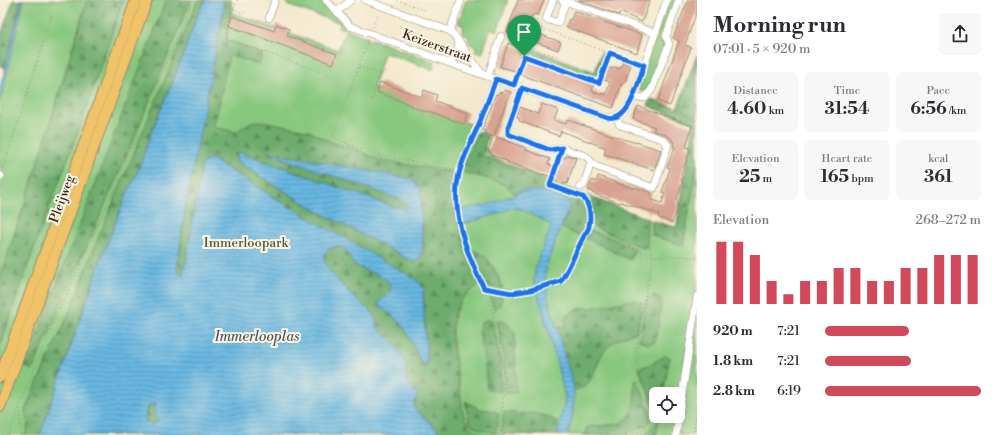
<!DOCTYPE html>
<html lang="en">
<head>
<meta charset="utf-8">
<style>
	:root { --surface:#fff; --page:#f7f7f7; --text:#2b2b33; --muted:#7c7c81; --accent:#d1495b }
	body { margin:0; font-family:"Libre Bodoni",serif; background:var(--page); color:var(--text); height:100vh; display:flex; flex-direction:column; font-size:15px; white-space:nowrap }
	* { box-sizing:border-box; margin:0 }
	p { font-size:13px; color:var(--muted) }
	.icon { flex:none; width:22px; height:22px; fill:none; stroke:currentColor; stroke-width:2; stroke-linecap:round; stroke-linejoin:round }
	.map { position:relative; flex:1; overflow:hidden }
	.details { display:flex; flex-direction:column; background:var(--surface); width:300px }
	.details>* { flex:none }
	.fabs { position:absolute; left:649px; top:387px; display:grid; gap:8px }
	.fabs a { display:grid; place-items:center; width:36px; height:36px; border-radius:6px; background:var(--surface); box-shadow:0 2px 10px #0003; font-size:20px }
	.pin { position:absolute; display:grid; place-items:center; width:34px; height:34px; color:#fff; margin:-41px -17px; border-radius:50% 50% 50% 0; rotate:-45deg; box-shadow:0 0 4px #0007 }
	.pin .icon { rotate:45deg }
	.round { display:grid; place-items:center; flex:none; width:42px; height:42px; border-radius:6px; background:var(--page) }
	.summary { display:flex; align-items:center; justify-content:space-between; height:68px; padding:0 16px }
	h1 { font-size:22px; font-weight:800; line-height:30px }
	.figures { display:grid; grid-template-columns:repeat(3,1fr); gap:6px; height:68px; padding:4px 16px }
	.figures div { display:grid; align-content:center; border-radius:6px; background:var(--page); text-align:center }
	.figures b { font-size:17px; font-weight:800 }
	.figures small { font-size:11px; font-weight:400 }
	.figures p { font-size:11px }
	.chart { height:112px; padding:8px 16px }
	.chart p { display:flex; justify-content:space-between }
	.chart svg { width:100%; height:72px; margin-top:4px; stroke:var(--accent); stroke-width:6 }
	ul { padding:0 16px; list-style:none; font-size:13px }
	li { display:grid; grid-template-columns:64px 48px 1fr; align-items:center; height:30px }
	li i { height:10px; border-radius:5px; background:var(--accent) }
	main { display:flex; flex:1; min-height:0 }
	.map>svg:first-child { display:block }
	.green { fill:#87c77e; stroke:#61784e }
	.forest { fill:url(#forest-firs); stroke:#546b46; fill-rule:evenodd }
	.water { fill:url(#water-rules); stroke:#517080; fill-rule:evenodd }
	.building { fill:#d8a291 }
	.lines { fill:none; stroke-linecap:round; stroke-linejoin:round }
	.minor-casing { stroke:#978a76; stroke-width:8 }
	.highway-casing { stroke:#978a76; stroke-width:12 }
	.path { stroke:#978a76; stroke-width:1; stroke-dasharray:1 3; stroke-linecap:butt }
	.minor { stroke:#fff; stroke-width:7 }
	.highway { stroke:#f1c369; stroke-width:10 }
	.route-casing { stroke:#fff; stroke-width:8 }
	.route { stroke:#1a73e8; stroke-width:5 }
	.labels { text-anchor:middle; dominant-baseline:central; stroke-width:4; stroke-linejoin:round; paint-order:stroke }
	.street-label { font-size:13px; fill:#3b2a1e; stroke:#fcf5e5 }
	.park-label { font-size:13px; fill:#52593b; stroke:#fcf5e5 }
	.water-label { font-size:14px; font-style:italic; fill:#4a5b63; stroke:#fcf5e5 }
</style>
</head>
<body>
<main>
<div class="map">
<svg width="697" height="435" viewBox="0 0 697 435">
	<defs>
		<pattern id="forest-firs" width="22" height="20" patternUnits="userSpaceOnUse"><rect width="22" height="20" fill="#6dac6d"/><path d="M5 1l3.5 6h-7zM16 11l3.5 6h-7z" fill="#5b8c59"/></pattern>
		<pattern id="water-rules" width="6" height="5" patternUnits="userSpaceOnUse"><rect width="6" height="5" fill="#67b7e2"/><path d="M0 2.5h6" fill="none" stroke="#5695b7"/></pattern>
	</defs>
	<rect width="100%" height="100%" fill="#fcf5e5"/>
	<filter id="ink" filterUnits="userSpaceOnUse"><feTurbulence type="fractalNoise" baseFrequency=".025" numOctaves="2"/><feDisplacementMap in="SourceGraphic" scale="8" xChannelSelector="R" yChannelSelector="G"/><feConvolveMatrix kernelMatrix="1 2 1 2 8 2 1 2 1" color-interpolation-filters="sRGB"/></filter>
	<filter id="wash" filterUnits="userSpaceOnUse"><feTurbulence type="fractalNoise" baseFrequency=".012" numOctaves="4" result="noise"/><feDisplacementMap in="SourceGraphic" scale="16" xChannelSelector="R" yChannelSelector="G"/><feGaussianBlur stdDeviation="0.9" result="paint"/><feColorMatrix in="noise" values="0 0 0 0 0 0 0 0 0 0 0 0 0 0 0 0 0 1.4 0 .05"/><feComposite in="paint" operator="in"/></filter>
	<g filter="url(#wash)">
		<rect width="100%" height="100%" fill="#f3e9ce"/>
		<path class="green" d="M19,0H87L41,154L0,278V95L21,1Z
			M123,0H226L232,13L338,50L346,29L368,38L367,40L369,41L371,39L435,62L433,70L386,53L384,54L373,88L476,126L475,131L492,157L649,220L686,230L697,164V284L678,410V394H656V416H677L674,435H0V346L39,234L78,132Z
			M282,0H321L344,26V29L339,28L340,23L287,5L288,3Z
			M466,0H508L497,31L491,29L490,30L482,54L475,52L476,47L470,44L468,41L469,36L462,33L464,26L458,23Z
			M669,0H676L662,38L666,45L648,90L644,92L640,90L639,85Z
			M697,317V435H679Z"/>
		<path class="forest" d="M13,0L21,1L5,68L0,66V37Z
			M87,0H123L78,132L39,234L0,346V278L41,154Z
			M166,0H191L131,145L32,371L22,364L39,331Z
			M198,0H206L199,11L174,79L152,130L138,171L125,198L99,265L40,435H26L28,424L25,410L73,304L100,234Z
			M221,0H231L232,9L227,23L229,28L227,40L263,54L259,65L229,55L214,127L236,132L251,122L261,121L283,125L309,131L331,142L361,151L376,159L455,173C457,178 455,184 455,189C454,199 455,217 459,225L467,255L479,285L462,298L455,312L453,323L452,335L463,413C467,426 471,430 483,435H438L437,429L415,409L414,405L418,395C409,385 405,383 407,369L378,328L375,317L331,273L324,260V254C329,249 336,244 343,248C349,251 349,260 354,264C365,273 383,273 391,285L390,292L387,296L380,301L393,317L401,323L410,338L421,363L427,364L423,293V289L210,158L186,261L182,275L179,274L177,269C188,184 203,100 223,17V3ZM239,153L404,210L406,209L407,205L404,201L268,153L412,179L420,189L423,250L417,261L414,262L314,209L237,162Z
			M526,46L595,72L601,52L608,56L599,83L522,55Z
			M697,55V164L683,246L652,235V220L676,228L694,123L648,106L650,99L677,109Z
			M479,131L489,134L482,156L548,180L547,185C568,193 595,195 587,225C585,228 582,232 580,236L562,228L570,205L520,191L515,194C503,179 479,177 461,172L465,161Z
			M592,198L647,218V248L645,249L592,226L593,212Z
			M591,231L613,239L635,249L631,260L585,238L588,232Z
			M469,250C489,250 496,273 503,288H496L486,286L473,262Z
			M488,290H491L502,292C503,301 501,305 494,311Z
			M654,295L659,297C660,299 661,301 661,303C662,307 656,338 655,342L648,344L639,340L646,300Z
			M633,300L642,302L637,332C625,336 614,339 605,350C594,364 595,388 574,390L557,328L566,326L565,317C571,311 582,307 591,308Z
			M485,320H492L496,337L501,367V392L487,389L485,364L479,330L481,323Z
			M497,320C506,322 510,326 515,333L516,393H506C506,368 502,344 497,320Z
			M665,356L670,357L663,394H656V416H660L656,435H646V433L657,422L655,410L639,368L649,365Z
			M637,379L651,414L650,420L646,426L622,435H584L587,427L617,424L626,420L630,415L634,403L635,380Z
			M465,401L480,409L489,410L499,413L496,433L478,429L469,423Z
			M154,403L156,404L158,420L156,423L152,424L146,422L145,413L149,406Z
			M504,412C527,416 539,408 560,424L557,435L502,433L501,431Z"/>
		<path class="water" d="M22,0H24L0,101V88Z
			M206,0H221L223,3L224,8L185,210L177,269L179,274L182,275L186,261L202,164L210,158L285,204L417,280L424,289L423,293L427,365L421,363L410,338L401,323L379,305V301L387,296L390,292L391,285C383,273 365,273 354,264C349,260 349,251 343,248C336,244 329,249 324,254V260L331,273L340,282L357,300L371,311L375,317L378,328L397,346L406,364L405,378L408,383L418,395L414,405L415,409L437,429L438,435H40L99,265L125,198L138,171L152,130L174,79L199,11ZM154,403L156,404L154,414L158,420L156,423L152,424L146,422L145,413L149,406Z
			M239,152L404,210L406,209L407,205L404,201L268,153V152L412,179L420,189L423,250L421,257L417,261L414,262L314,209L237,162L236,158Z
			M541,190C550,194 566,195 570,205L547,263L545,275L548,298L573,384C576,400 572,419 568,435H557L564,405L565,397L557,363L534,280L536,265L551,227L548,223L520,209L513,208L491,216L463,224H458L455,214L456,211L490,204L515,194L520,191Z"/>
		<g id="blocks">
			<path class="building" d="M518,0H544L538,15L534,14L531,17L527,30L561,42L558,50L527,39L528,38L515,33V34L507,32Z
				M578,0H650L642,22L620,12L619,15Z
				M688,0H697V11L685,45L691,47L670,106L658,101L679,41L673,38Z
				M574,11L642,35L637,53L566,27L569,19L571,20Z
				M232,16L274,31L276,24L289,29L287,36L337,54L333,64L229,26Z
				M508,43L525,51L523,56L595,82L592,91L602,95L603,93L606,95L610,82L601,79L606,67L613,69L614,67L620,69L623,62L631,65L624,84L622,83L613,108L519,74L520,72L500,67Z
				M380,82L422,97L424,90L437,95L435,101L468,113L464,124L428,111L427,112L411,106V105L377,92Z
				M504,90L511,92L509,97H508L494,136L526,148V150L550,159L548,164L558,168L562,157L566,158L567,155L576,158L567,184L564,183L563,186L556,184L557,182L554,181L555,178L543,174V175L507,162V161L492,155V153L488,151L493,137L485,134L486,131L482,130L496,94L497,95L499,92L503,93Z
				M542,104L558,110L554,120L566,124L568,120L611,135L636,143V142L661,150L654,170L604,154L606,148L561,131L559,136L519,121L520,119L517,117L520,107L538,114Z
				M638,106L692,126L686,147L691,149L681,176L683,177L681,181L683,182L676,201L678,202L677,206L678,207L672,223L658,217L659,214L621,202L620,203L592,193L593,192L588,190L592,180L596,182L598,176L634,189V187L652,193L650,199L662,203L665,193L662,192L669,172L670,168L667,167L675,147H673L674,142L671,141L672,139L664,134L653,131L655,127L633,119Z"/>
		</g>
	</g>
	<g filter="url(#ink)">
		<use href="#blocks" fill-opacity="0" stroke="#978a76" stroke-width="1"/>
		<g class="lines">
			<defs>
				<path id="minor" d="M326,0L350,26L449,63L605,117C623,119 626,112 633,97L667,0
					M365,0L450,31L455,36L482,74
					M553,0L546,19L558,23L566,1
					M562,0L655,33
					M337,12L351,0
					M269,18L275,0
					M450,31L461,0
					M449,63L457,54L459,42
					M488,76L501,36
					M522,88L508,127V134L550,150L562,148L586,156L595,166L654,188L668,145L662,139L620,125L616,118
					M633,97L645,98L652,89L669,44L666,36L679,0
					M474,133L481,120L496,79
					M0,175L1,176
					M580,187L584,185L591,162
					M676,435L697,296"/>
				<path id="highway" d="M0,377L136,0
					M0,407L147,0"/>
			</defs>
			<use href="#minor" class="minor-casing"/>
			<use href="#highway" class="highway-casing"/>
			<path class="path" d="M237,0L234,9L243,13L246,11
				M397,0L424,10
				M234,9L228,25L227,39L330,75
				M530,24L534,14L540,16
				M373,27L378,13
				M509,38L524,43L530,24L637,63
				M368,41L333,135L334,138L373,154L459,171
				M529,47L557,56
				M525,56L599,83
				M359,67L380,74L371,102
				M381,74L387,71
				M516,79L529,44L524,43
				M650,103L697,121
				M591,105L610,54
				M464,129L470,111
				M471,140C451,181 455,216 470,258C474,269 480,278 484,288C489,301 494,316 497,329C506,364 505,400 498,435
				M3,169L52,15
				M590,228L652,256H684L697,258
				M19,409L20,410L21,435
				M8,435L45,342L125,164L192,0
				M492,435C479,432 471,429 465,416L453,333L455,316L462,301L467,295L478,289L484,288L512,293L531,290L561,281L585,233C593,223 591,207 583,197L550,185L559,156
				M626,435C640,431 655,431 653,413L637,368L636,354L641,317L652,261L648,227L659,196L658,195
				M644,435L645,431
				M693,435L697,411"/>
			<use href="#minor" class="minor"/>
			<use href="#highway" class="highway"/>
		</g>
	</g>
	<g class="lines" filter="url(#ink)">
		<defs>
			<path id="route" d="M610,53L644,65C639,79 631,116 614,118C611,119 607,118 605,117L522,88L508,127V134L550,150L562,148L550,185L583,197C590,205 591,216 589,226C589,230 584,235 582,240C575,254 569,268 561,281L531,290L512,293L484,288C467,255 449,208 460,170C465,152 474,137 481,119C486,106 491,93 496,79L514,85L524,56L599,83Z"/>
		</defs>
		<use href="#route" class="route-casing"/>
		<use href="#route" class="route"/>
	</g>
	<g class="labels">
		<g class="street-label">
			<text transform="translate(437 46) rotate(20)">Keizerstraat</text>
			<text transform="translate(62 199) rotate(-70)">Pleijweg</text>
		</g>
		<g class="park-label">
			<text x="246" y="243">Immerloopark</text>
		</g>
		<g class="water-label">
			<text x="257" y="337">Immerlooplas</text>
		</g>
	</g>
</svg>
<div class="fabs">
<a><svg class="icon" aria-label="locate" viewBox="0 0 24 24"><circle cx="12" cy="12" r="6"/><path d="M12 2v4M12 18v4M2 12h4M18 12h4"/></svg></a>
</div>
<div class="pin" style="left:524px;top:56px;background:#1e9e55"><svg class="icon" aria-label="arrive" viewBox="0 0 24 24"><path d="M6 21V4h12l-3 4 3 4H6"/></svg></div>
</div>
<section class="details">
<div class="summary"><div><h1>Morning run</h1><p>07:01 · 5 × 920 m</p></div><a class="round"><svg class="icon" aria-label="share" viewBox="0 0 24 24"><path d="M12 15V3M7 8l5-5 5 5M5 13v7h14v-7"/></svg></a></div>
<div class="figures">
<div><p>Distance</p><b>4.60<small> km</small></b></div>
<div><p>Time</p><b>31:54</b></div>
<div><p>Pace</p><b>6:56<small> /km</small></b></div>
</div>
<div class="figures">
<div><p>Elevation</p><b>25<small> m</small></b></div>
<div><p>Heart rate</p><b>165<small> bpm</small></b></div>
<div><p>kcal</p><b>361</b></div>
</div>
<div class="chart"><p><span>Elevation</span>268–272 m</p>
<svg viewBox="0 0 160 44" preserveAspectRatio="none"><path d="M5 44V6M15 44V6M25 44V14M35 44V30M45 44V38M55 44V30M65 44V30M75 44V22M85 44V22M95 44V30M105 44V30M115 44V22M125 44V22M135 44V14M145 44V14M155 44V14"/></svg>
</div>
<ul>
<li><b>920 m</b>7:21<i style="width:54%"></i></li>
<li><b>1.8 km</b>7:21<i style="width:55%"></i></li>
<li><b>2.8 km</b>6:19<i style="width:100%"></i></li>
</ul>
</section>
</main>
</body>
</html>
